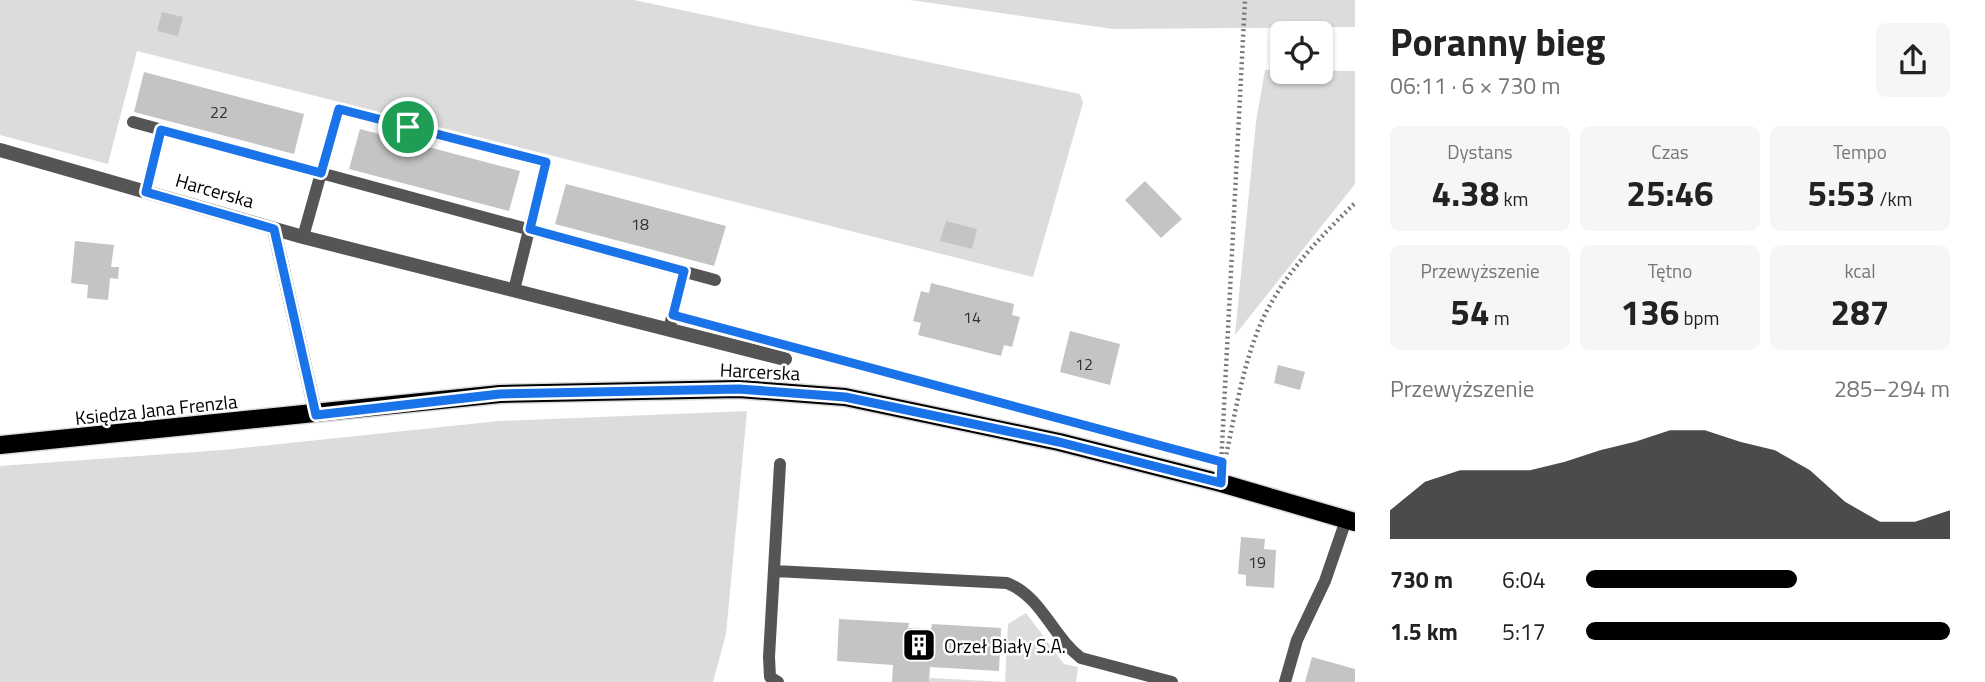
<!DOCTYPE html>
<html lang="pl">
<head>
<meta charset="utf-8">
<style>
	:root { --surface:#fff; --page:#f6f6f6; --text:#222; --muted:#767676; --accent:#000 }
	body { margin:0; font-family:"Titillium Web",sans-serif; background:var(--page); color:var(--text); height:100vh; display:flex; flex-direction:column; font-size:26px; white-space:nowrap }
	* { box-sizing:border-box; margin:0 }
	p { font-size:23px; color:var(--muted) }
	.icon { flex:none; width:38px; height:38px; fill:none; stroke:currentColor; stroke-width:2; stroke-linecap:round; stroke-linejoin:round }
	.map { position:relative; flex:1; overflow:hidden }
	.panel { display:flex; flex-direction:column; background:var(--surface); width:630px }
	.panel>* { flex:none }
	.controls { position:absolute; left:1270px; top:21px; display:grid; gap:14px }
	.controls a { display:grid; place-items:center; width:63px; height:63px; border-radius:10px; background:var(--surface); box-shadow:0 2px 5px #0004; font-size:35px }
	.pin { position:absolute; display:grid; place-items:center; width:60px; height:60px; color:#fff; margin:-30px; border:4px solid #fff; border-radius:50%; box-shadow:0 2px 7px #0007 }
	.round { display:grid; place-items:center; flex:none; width:74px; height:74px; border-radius:10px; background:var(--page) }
	.overview { display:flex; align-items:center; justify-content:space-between; height:119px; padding:0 35px }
	h1 { font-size:38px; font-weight:700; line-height:52px }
	.metrics { display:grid; grid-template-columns:repeat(3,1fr); gap:10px; height:119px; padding:7px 35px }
	.metrics div { display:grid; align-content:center; border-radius:10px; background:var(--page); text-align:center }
	.metrics b { font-size:35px; font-weight:700 }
	.metrics small { font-size:19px; font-weight:400 }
	.metrics p { font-size:19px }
	.chart { height:196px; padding:14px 35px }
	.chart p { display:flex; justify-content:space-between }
	.chart svg { width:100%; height:126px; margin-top:7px; fill:var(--accent); opacity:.7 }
	ul { padding:0 35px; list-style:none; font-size:23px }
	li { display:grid; grid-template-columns:112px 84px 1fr; align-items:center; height:52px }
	li i { height:18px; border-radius:9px; background:var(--accent) }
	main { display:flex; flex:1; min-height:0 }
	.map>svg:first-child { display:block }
	.green { fill:#dcdcdc }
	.building { fill:#c4c4c4 }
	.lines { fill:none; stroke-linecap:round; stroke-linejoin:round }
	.primary-casing { stroke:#dbdbdb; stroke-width:21 }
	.path { stroke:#777; stroke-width:4.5; stroke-dasharray:2 3.5; stroke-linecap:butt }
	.lane { stroke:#555; stroke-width:12 }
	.street { stroke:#555; stroke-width:14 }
	.primary { stroke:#000; stroke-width:18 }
	.route-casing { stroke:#fff; stroke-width:14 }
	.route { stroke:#1a73e8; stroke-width:9 }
	.labels { text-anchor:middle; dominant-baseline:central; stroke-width:5; stroke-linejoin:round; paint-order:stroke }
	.number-label { font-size:16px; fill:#313131 }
	.street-label { font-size:19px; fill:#000; stroke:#fff }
	.poi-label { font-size:19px; fill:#000; stroke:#fff; text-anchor:start }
</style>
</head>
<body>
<main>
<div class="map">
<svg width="1355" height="682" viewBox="0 0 1355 682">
	<rect width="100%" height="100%" fill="#fff"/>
	<path class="green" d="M0,0H634L1080,94L1083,103L1033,277L137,51L108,164L0,135Z
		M910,0H1355V27L1113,29Z
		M1265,70L1355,71V184L1235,335L1256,122Z
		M747,411L726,634L713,682H0V466L223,450L499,421Z
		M1026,613L1064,664L1078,667L1076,682H929L930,678L1005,682L1008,624Z"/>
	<path class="building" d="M162,12L183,17L178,36L157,31Z
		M144,72L304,114L294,154L134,112Z
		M360,129L520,171L509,211L349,169Z
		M1145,181L1182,219L1161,238L1125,200Z
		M566,184L726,226L714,266L555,224Z
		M946,221L977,229L972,249L940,241Z
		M75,241L114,245L111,267H119L118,279L110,278L108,300L87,298L88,285L71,283Z
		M931,283L1014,304L1012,315L1020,317L1012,347L1004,345L1001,356L918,335L921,323L913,321L921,291L929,293Z
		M1070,331L1120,344L1110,385L1060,372Z
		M1278,365L1305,372L1300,390L1274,383Z
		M1241,537L1265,539L1264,549L1276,550L1274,588L1246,586V575L1238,574Z
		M839,619L909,623L908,628L931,629L932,624L1001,628L999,671L930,667L929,682H892L893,665L837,661Z
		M1312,657L1355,669V682H1305Z"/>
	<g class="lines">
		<defs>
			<path id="primary" d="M0,445L500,394L739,389L845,397L1059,442L1221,483L1355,522"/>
		</defs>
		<use href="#primary" class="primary-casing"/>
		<path class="path" d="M800,349L1059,419
			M1221,465L1245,0
			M1224,465C1234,420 1241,373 1258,330C1278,280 1318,239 1355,203"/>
		<path class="lane" d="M133,122L715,280
			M146,192L161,130
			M303,237L339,109L546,162L514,290
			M669,329L684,271
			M775,571L1007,583C1042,597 1052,636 1081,658L1172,682
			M778,682L770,677L769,657L780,464
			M1285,682L1297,640L1325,581L1346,520"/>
		<path class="street" d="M0,150L303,237L785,359
			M274,229L316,415"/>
		<use href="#primary" class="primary"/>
	</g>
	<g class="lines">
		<defs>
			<path id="route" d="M339,109L546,162L530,229L684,271L673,315L1222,462L1221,483L1059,442L845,397L739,389L500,394L316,415L274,229L146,192L161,130L321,173Z"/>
		</defs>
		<use href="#route" class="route-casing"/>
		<use href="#route" class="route"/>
	</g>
	<defs>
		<symbol id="building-square" viewBox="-11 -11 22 22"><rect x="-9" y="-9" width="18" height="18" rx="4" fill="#000" stroke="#fff"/><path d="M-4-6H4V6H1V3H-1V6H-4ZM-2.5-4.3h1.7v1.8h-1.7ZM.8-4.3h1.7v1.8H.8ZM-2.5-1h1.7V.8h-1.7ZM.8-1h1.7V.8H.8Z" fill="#fff"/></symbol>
	</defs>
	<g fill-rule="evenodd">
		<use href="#building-square" x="900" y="626" width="38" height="38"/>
	</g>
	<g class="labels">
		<g class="number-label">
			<text x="219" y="112">22</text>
			<text x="640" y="224">18</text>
			<text x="972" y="317">14</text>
			<text x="1084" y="364">12</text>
			<text x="1257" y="562">19</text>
		</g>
		<g class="street-label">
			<text transform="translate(215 190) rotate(16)">Harcerska</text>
			<text transform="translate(760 371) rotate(3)">Harcerska</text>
			<text transform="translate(156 409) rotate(-6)">Księdza Jana Frenzla</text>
		</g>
		<g class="poi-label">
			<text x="944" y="645">Orzeł Biały S.A.</text>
		</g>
	</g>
</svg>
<div class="controls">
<a><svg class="icon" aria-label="locate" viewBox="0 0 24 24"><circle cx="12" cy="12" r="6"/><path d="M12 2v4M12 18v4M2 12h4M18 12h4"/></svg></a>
</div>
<div class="pin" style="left:408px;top:127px;background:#1e9e55"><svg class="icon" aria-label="arrive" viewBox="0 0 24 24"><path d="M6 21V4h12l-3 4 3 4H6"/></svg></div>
</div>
<section class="panel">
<div class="overview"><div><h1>Poranny bieg</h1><p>06:11 · 6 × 730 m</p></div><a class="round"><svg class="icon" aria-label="share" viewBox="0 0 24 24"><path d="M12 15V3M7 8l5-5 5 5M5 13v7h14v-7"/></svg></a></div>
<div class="metrics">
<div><p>Dystans</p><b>4.38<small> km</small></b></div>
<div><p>Czas</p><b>25:46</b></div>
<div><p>Tempo</p><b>5:53<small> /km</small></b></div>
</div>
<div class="metrics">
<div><p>Przewyższenie</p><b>54<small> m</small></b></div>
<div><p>Tętno</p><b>136<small> bpm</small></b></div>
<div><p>kcal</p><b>287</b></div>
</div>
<div class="chart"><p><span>Przewyższenie</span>285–294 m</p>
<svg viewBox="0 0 160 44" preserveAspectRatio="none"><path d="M0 44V34L10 24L20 20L30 20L40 20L50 17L60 13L70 10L80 6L90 6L100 10L110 13L120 20L130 31L140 38L150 38L160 34V44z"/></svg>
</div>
<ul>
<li><b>730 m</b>6:04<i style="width:58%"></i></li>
<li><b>1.5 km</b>5:17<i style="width:100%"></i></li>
</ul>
</section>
</main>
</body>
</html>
